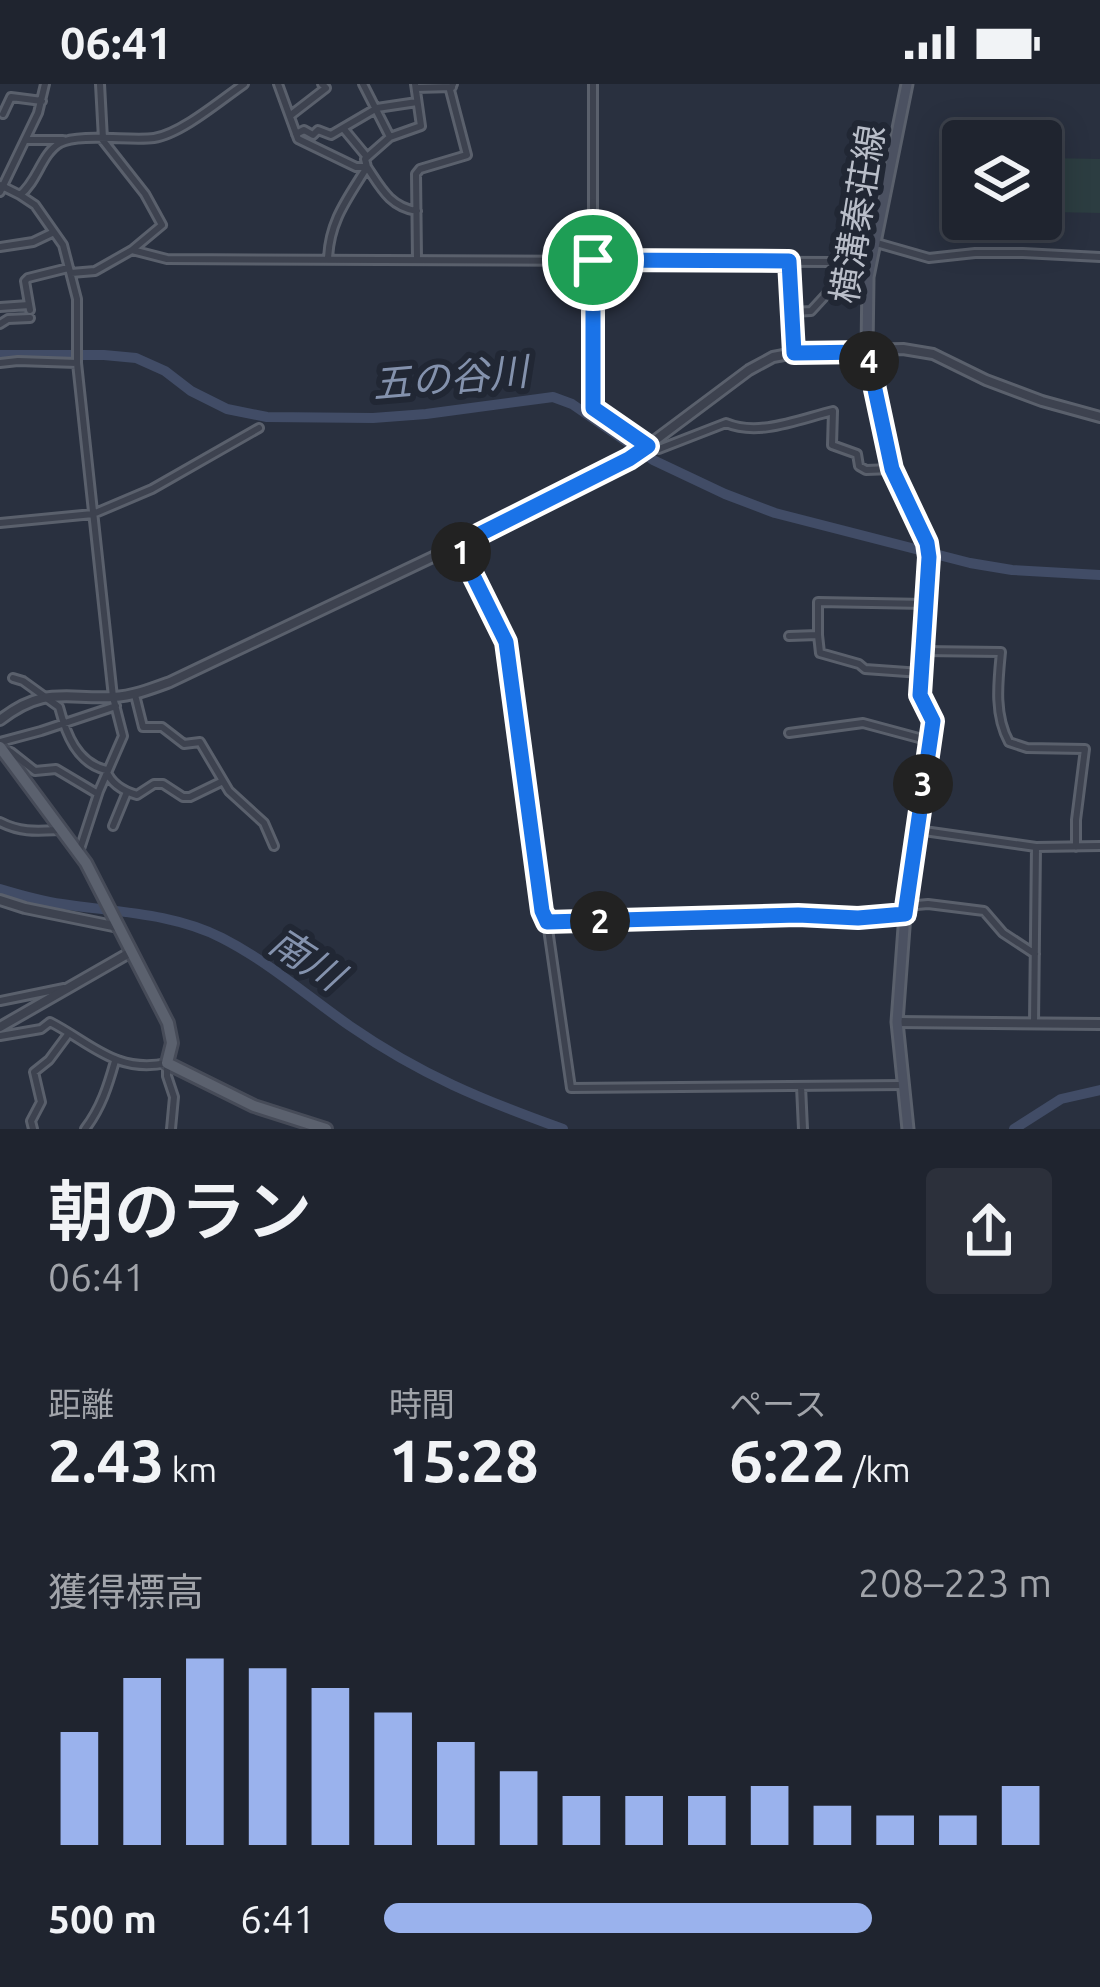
<!DOCTYPE html>
<html lang="ja">
<head>
<meta charset="utf-8">
<style>
	:root { --surface:#1f242f; --page:#2c303b; --text:#f1f3f6; --muted:#a1a4aa; --line:#3c414b; --accent:#9ab2ed }
	body { margin:0; font-family:Ubuntu,"Noto Sans JP",sans-serif; background:var(--page); color:var(--text); height:100vh; display:flex; flex-direction:column; font-size:45px; white-space:nowrap }
	* { box-sizing:border-box; margin:0 }
	p { font-size:39px; color:var(--muted) }
	.icon { flex:none; width:66px; height:66px; fill:none; stroke:currentColor; stroke-width:2; stroke-linecap:round; stroke-linejoin:round }
	.map { position:relative; height:1045px; overflow:hidden }
	.panel { display:flex; flex-direction:column; background:var(--surface); flex:1 }
	.panel>* { flex:none }
	.tools { position:absolute; left:942px; top:36px; display:grid; gap:24px }
	.tools a { display:grid; place-items:center; width:120px; height:120px; border-radius:12px; background:var(--surface); box-shadow:0 6px 30px #0003,0 0 0 3px var(--line); font-size:60px }
	.pin { position:absolute; display:grid; place-items:center; width:102px; height:102px; color:#fff; margin:-51px; border:6px solid #fff; border-radius:50%; box-shadow:0 3px 12px #0007 }
	.km { position:absolute; width:60px; height:60px; margin:-30px; border-radius:50%; background:#222; color:#fff; font-size:33px; line-height:60px; text-align:center }
	.round { display:grid; place-items:center; flex:none; width:126px; height:126px; border-radius:12px; background:var(--page) }
	.overview { display:flex; align-items:center; justify-content:space-between; height:204px; padding:0 48px }
	h1 { font-size:66px; font-weight:600; line-height:90px }
	.stats { display:grid; grid-template-columns:repeat(3,1fr); gap:18px; height:204px; padding:12px 48px }
	.stats div { display:grid; align-content:center }
	.stats b { font-size:60px; font-weight:600 }
	.stats small { font-size:33px; font-weight:400 }
	.stats p { font-size:33px }
	.chart { height:336px; padding:24px 48px }
	.chart p { display:flex; justify-content:space-between }
	.chart svg { width:100%; height:216px; margin-top:12px; stroke:var(--accent); stroke-width:6 }
	ul { padding:0 48px; list-style:none; font-size:39px }
	li { display:grid; grid-template-columns:192px 144px 1fr; align-items:center; height:90px }
	li i { height:30px; border-radius:15px; background:var(--accent) }
	.status { display:flex; justify-content:space-between; align-items:center; height:84px; padding:0 60px; background:var(--surface); direction:ltr }
	.status svg { height:33px; fill:currentColor }
	.map>svg:first-child { display:block }
	.green { fill:#2c3d41 }
	.lines { fill:none; stroke-linecap:round; stroke-linejoin:round }
	.river { stroke:#414c66; stroke-width:10 }
	.minor-casing { stroke:#5a606c; stroke-width:12 }
	.tertiary-casing { stroke:#5a606c; stroke-width:14 }
	.secondary-casing { stroke:#5a606c; stroke-width:15 }
	.primary-casing { stroke:#464b58; stroke-width:16 }
	.minor { stroke:#3d424f; stroke-width:6 }
	.tertiary { stroke:#3d424f; stroke-width:8 }
	.secondary { stroke:#4b5161; stroke-width:9 }
	.primary { stroke:#5b616e; stroke-width:10 }
	.route-casing { stroke:#fff; stroke-width:24 }
	.route { stroke:#1a73e8; stroke-width:15 }
	.labels { text-anchor:middle; dominant-baseline:central; stroke-width:12; stroke-linejoin:round; paint-order:stroke }
	.street-label { font-size:36px; fill:#b9bec9; stroke:#212734 }
	.water-label { font-size:39px; font-style:italic; fill:#8492ad; stroke:#212734 }
</style>
</head>
<body>
<div class="status"><b>06:41</b><svg viewBox="0 0 49 12"><path d="M0 12V9h3v3zM5 12V6h3v6zM10 12V3h3v9zM15 12V0h3v12zM26 1h20v11H26zM47 4h2v5h-2z"/></svg></div>
<div class="map">
<svg width="1100" height="1045" viewBox="0 0 1100 1045">
	<rect width="100%" height="100%" fill="#29303f"/>
	<path class="green" d="M1050,74L1100,75V129L1053,128L1052,107L1041,102V82Z"/>
	<g class="lines">
		<path class="river" d="M0,271H104L136,274L165,287L191,307L227,325L267,333L373,334L426,330L553,313L572,320L653,376L725,410L775,429L970,479L1012,486L1100,491
			M0,805C20,811 41,817 62,820C115,828 174,829 222,854C269,878 307,912 350,942C421,991 482,1016 563,1045
			M1014,1045L1061,1015L1100,1006"/>
		<defs>
			<path id="minor" d="M100,0L103,55
				M278,0L298,55L356,83H367C381,104 390,123 417,127
				M363,0L390,53
				M593,0V324L648,362L659,365L726,339C759,353 800,335 833,327L832,361L857,370L859,382L866,386L892,385
				M416,4L452,3
				M3,30L11,13L42,17
				M291,31L326,4L322,0
				M343,44L367,73
				M296,50L304,46L313,51L318,46L331,51L377,24L417,18
				M101,54L145,110L162,141L132,166
				M25,56H63
				M0,101L20,111C38,97 41,70 60,59C79,49 131,57 154,54C181,50 221,16 244,0
				M0,108L38,29L45,0
				M20,111L35,121L63,161L77,215V279L113,613L123,652L99,707L80,765
				M0,163L33,158L54,148
				M417,175L416,90L420,85L467,71L450,6L453,0
				M328,176C329,137 348,114 367,83L365,75L390,53L421,42L415,0
				M789,177L794,269
				M71,189L95,187L132,166L167,175L834,178L859,160L873,158L929,174L975,169H1023L1100,173
				M0,223L29,221
				M30,226L25,197L28,194L68,184
				M793,228L811,227L834,202V179
				M0,240L8,235L30,234
				M0,279L18,277L77,279
				M0,439L93,430L152,405L259,344
				M458,462L505,558L541,827L547,838L571,1004L903,1001
				M818,551L820,569L859,580L865,585L921,589
				M789,552L818,551V518L926,520
				M922,567L1001,568C998,598 994,631 1009,658L1027,664L1085,665L1076,736V763
				M13,594L23,597L59,623C66,650 77,679 106,686C111,700 123,707 137,711L154,700H163L183,713H190L223,697
				M135,611L143,643H162L184,660L200,658L229,707L264,739L274,762
				M789,649L863,639L930,657
				M0,658L41,647L116,622
				M3,665L11,668L35,687L56,685L98,710
				M0,738C21,749 38,747 60,746
				M113,742L127,708
				M917,746L1036,763L1100,762
				M906,822L928,820L984,827L1003,849L1035,870
				M547,838L798,831L858,834L903,831
				M0,917L64,904
				M1034,939L1036,763
				M0,952L41,945L50,938C91,959 116,990 167,979V992L174,1013L171,1045
				M801,1002L803,1045
				M33,1045L31,1037L41,1018L34,988L49,976L69,949
				M85,1045C101,1024 108,1002 115,977"/>
			<path id="tertiary" d="M0,636C44,602 63,615 113,613C133,612 151,605 170,598L458,461L630,375L749,286L773,273L805,267L903,265L933,270L986,296L1042,317L1100,333
				M0,816L25,824L118,843
				M897,938L1100,940
				M0,943L131,868"/>
			<path id="secondary" d="M907,0L868,193L867,267L892,385L927,459L929,473L920,611L933,637L905,830L897,938L908,1045"/>
			<path id="primary" d="M0,663L86,779L168,939L172,959L167,979L254,1022L326,1045"/>
		</defs>
		<use href="#minor" class="minor-casing"/>
		<use href="#tertiary" class="tertiary-casing"/>
		<use href="#secondary" class="secondary-casing"/>
		<use href="#primary" class="primary-casing"/>
		<use href="#minor" class="minor"/>
		<use href="#tertiary" class="tertiary"/>
		<use href="#secondary" class="secondary"/>
		<use href="#primary" class="primary"/>
	</g>
	<g class="lines">
		<defs>
			<path id="route" d="M593,176L789,177L794,269L867,268L892,385L927,459L929,473L920,611L933,637L905,830L858,834L798,831L547,838L542,827L506,558L458,461L629,375L648,362L593,324Z"/>
		</defs>
		<use href="#route" class="route-casing"/>
		<use href="#route" class="route"/>
	</g>
	<g class="labels">
		<g class="street-label">
			<text transform="translate(857 130) rotate(-81)">横溝秦荘線</text>
		</g>
		<g class="water-label">
			<text transform="translate(450 293) rotate(-5)">五の谷川</text>
			<text transform="translate(307 874) rotate(33)">南川</text>
		</g>
	</g>
</svg>
<div class="tools">
<a><svg class="icon" aria-label="layers" viewBox="0 0 24 24"><path d="M12 4l9 5-9 5-9-5zM3 14l9 5 9-5"/></svg></a>
</div>
<div class="pin" style="left:593px;top:176px;background:#1e9e55"><svg class="icon" aria-label="arrive" viewBox="0 0 24 24"><path d="M6 21V4h12l-3 4 3 4H6"/></svg></div>
<b class="km" style="left:461px;top:468px">1</b>
<b class="km" style="left:600px;top:837px">2</b>
<b class="km" style="left:923px;top:700px">3</b>
<b class="km" style="left:869px;top:277px">4</b>
</div>
<section class="panel">
<div class="overview"><div><h1>朝のラン</h1><p>06:41</p></div><a class="round"><svg class="icon" aria-label="share" viewBox="0 0 24 24"><path d="M12 15V3M7 8l5-5 5 5M5 13v7h14v-7"/></svg></a></div>
<div class="stats">
<div><p>距離</p><b>2.43<small> km</small></b></div>
<div><p>時間</p><b>15:28</b></div>
<div><p>ペース</p><b>6:22<small> /km</small></b></div>
</div>
<div class="chart"><p><span>獲得標高</span>208–223 m</p>
<svg viewBox="0 0 160 44" preserveAspectRatio="none"><path d="M5 44V21M15 44V10M25 44V6M35 44V8M45 44V12M55 44V17M65 44V23M75 44V29M85 44V34M95 44V34M105 44V34M115 44V32M125 44V36M135 44V38M145 44V38M155 44V32"/></svg>
</div>
<ul>
<li><b>500 m</b>6:41<i style="width:73%"></i></li>
</ul>
</section>
</body>
</html>
